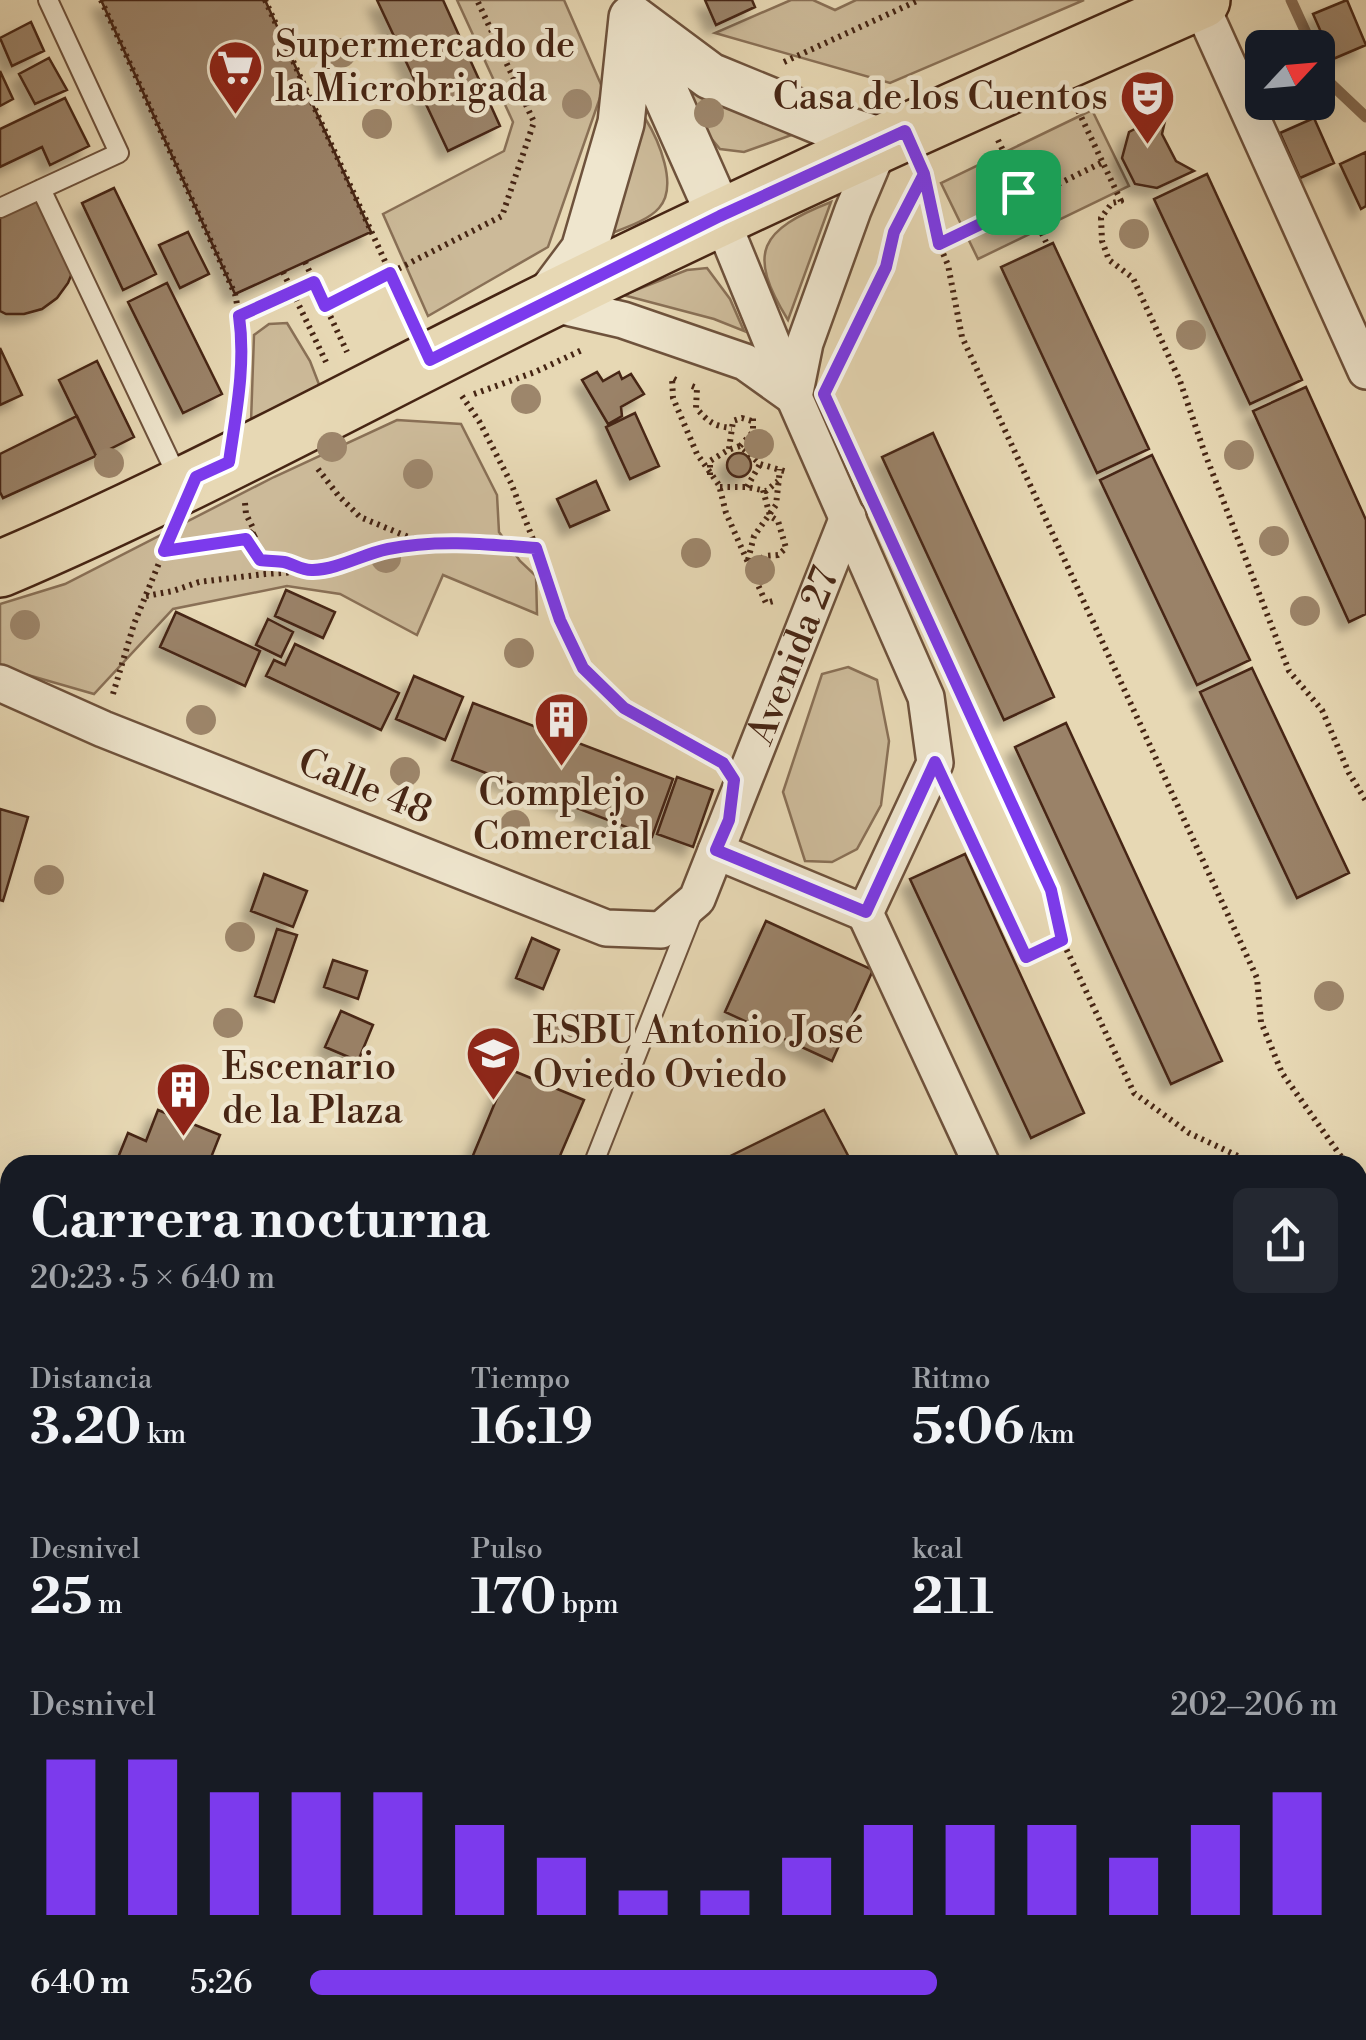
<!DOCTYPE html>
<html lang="es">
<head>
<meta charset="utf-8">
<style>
	:root { --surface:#171b24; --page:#242831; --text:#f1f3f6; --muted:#9ea1a6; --accent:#7c3aed }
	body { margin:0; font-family:"Libre Bodoni",serif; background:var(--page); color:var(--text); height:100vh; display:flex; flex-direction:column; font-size:38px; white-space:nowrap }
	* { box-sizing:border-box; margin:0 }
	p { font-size:32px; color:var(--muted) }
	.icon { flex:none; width:55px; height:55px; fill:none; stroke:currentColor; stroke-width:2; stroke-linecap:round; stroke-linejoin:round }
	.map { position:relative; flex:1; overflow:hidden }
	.side { position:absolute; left:0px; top:1155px; width:1368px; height:885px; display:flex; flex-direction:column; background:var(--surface); border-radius:30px 30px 0 0; box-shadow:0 10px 40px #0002 }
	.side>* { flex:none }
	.needle { width:65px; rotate:64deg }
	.buttons { position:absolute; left:1245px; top:30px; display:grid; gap:20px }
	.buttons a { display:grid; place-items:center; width:90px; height:90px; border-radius:15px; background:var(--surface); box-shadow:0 10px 40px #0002; font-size:50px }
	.pin { position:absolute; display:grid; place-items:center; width:85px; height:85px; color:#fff; margin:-42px; border-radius:20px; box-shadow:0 5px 15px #0006 }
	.round { display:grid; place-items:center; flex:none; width:105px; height:105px; border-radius:15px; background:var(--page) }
	.head { display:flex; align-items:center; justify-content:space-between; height:170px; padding:0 30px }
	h1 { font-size:55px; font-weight:800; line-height:75px }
	.figures { display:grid; grid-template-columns:repeat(3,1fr); gap:15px; height:170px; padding:10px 30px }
	.figures div { display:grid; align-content:center }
	.figures b { font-size:50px; font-weight:800 }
	.figures small { font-size:28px; font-weight:400 }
	.figures p { font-size:28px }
	.chart { height:280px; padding:20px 30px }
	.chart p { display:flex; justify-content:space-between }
	.chart svg { width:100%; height:180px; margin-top:10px; stroke:var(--accent); stroke-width:6 }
	ul { padding:0 30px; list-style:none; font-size:32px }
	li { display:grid; grid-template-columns:160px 120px 1fr; align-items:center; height:75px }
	li i { height:25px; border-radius:12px; background:var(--accent) }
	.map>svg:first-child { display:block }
	.green { fill:#ccba99; stroke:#897056; stroke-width:2.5 }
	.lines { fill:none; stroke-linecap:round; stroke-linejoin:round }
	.stream { stroke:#866c54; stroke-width:11 }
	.building { fill:#9a8267; stroke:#462514; stroke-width:2.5; filter:url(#shadow) }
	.service-casing { stroke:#6e523c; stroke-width:22 }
	.minor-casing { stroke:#6e523c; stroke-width:40 }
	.tertiary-casing { stroke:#6e523c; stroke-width:50 }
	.primary-casing { stroke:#462514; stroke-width:60 }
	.path { stroke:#462514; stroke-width:6; stroke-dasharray:2.5 5; stroke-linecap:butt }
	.service { stroke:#efe6ce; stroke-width:18 }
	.minor { stroke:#efe6ce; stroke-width:35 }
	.tertiary { stroke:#efe6ce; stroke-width:45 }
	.primary { stroke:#e7d8b4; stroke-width:55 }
	.tree { fill:#9d866b }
	.route-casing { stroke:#fff; stroke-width:20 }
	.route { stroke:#7c3aed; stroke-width:12 }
	.labels { text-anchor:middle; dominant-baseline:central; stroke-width:9; stroke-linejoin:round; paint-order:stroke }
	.poi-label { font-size:38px; fill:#462514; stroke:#efe6ce; text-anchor:start }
	.street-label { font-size:38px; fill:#462514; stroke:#efe6ce }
</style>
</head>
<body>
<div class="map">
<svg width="1366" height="2040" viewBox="0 0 1366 2040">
	<defs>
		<filter id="shadow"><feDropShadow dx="-9" dy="9" stdDeviation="5" flood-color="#0004"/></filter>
	</defs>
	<rect width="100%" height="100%" fill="#e7d8b4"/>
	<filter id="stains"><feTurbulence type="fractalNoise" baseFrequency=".002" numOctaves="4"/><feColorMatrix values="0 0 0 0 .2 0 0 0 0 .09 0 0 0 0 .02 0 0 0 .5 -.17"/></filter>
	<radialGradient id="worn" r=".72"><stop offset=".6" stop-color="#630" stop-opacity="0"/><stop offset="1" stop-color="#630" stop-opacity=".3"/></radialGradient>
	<path class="green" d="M457,0H564L603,89L548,247L428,316L383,214L504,151L513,122Z
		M791,0H813L835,10L856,0H1084L890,83L715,33Z
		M682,90L710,97L800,132L744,152L720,149L695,119Z
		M1092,110L1129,186L978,259L941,183Z
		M645,118C658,139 679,186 659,208C647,222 618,230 602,237Z
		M831,202L788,320C746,252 760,230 831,202Z
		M707,268L730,299L744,331L714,319L623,295L687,270Z
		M287,323L310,361L320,387L251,422L254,335L269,324Z
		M397,420L461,424L497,495L499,532L520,561L536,576L537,614L443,575L417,635L340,594L287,586L173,609L94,694L0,667V604L65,584L274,477Z
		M848,667L877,680L889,741L881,805L857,849L832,862L805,861L783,792L822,674Z
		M1358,1785L1366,1790V2040H1233L1235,2030H1358Z"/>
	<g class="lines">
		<path class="stream" d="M1291,0L1313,48
			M1318,57L1330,83L1366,117"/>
	</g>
	<path class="building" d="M101,0H265L371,232L235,294Z
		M377,0H443L500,126L448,151Z
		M705,0H752L755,7L716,25Z
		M1347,0L1366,45L1333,59L1313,14Z
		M31,22L44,51L12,66L0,38Z
		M49,58L67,90L35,104L19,74Z
		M0,71L13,99L0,106Z
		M65,98L89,146L50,165L42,147L0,167V129Z
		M1167,112L1162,134L1176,161L1194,171L1157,188L1135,184L1122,158L1129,132Z
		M1314,118L1334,163L1300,178L1280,133Z
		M1366,152V206L1361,209L1340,164Z
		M1207,174L1302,380L1250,404L1154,199Z
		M114,188L156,274L123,290L82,203Z
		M27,197L45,203L75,266L68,283L57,298L42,309L24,314H6L0,311V199Z
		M188,232L209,274L180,288L159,245Z
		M1053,243L1149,449L1097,473L1001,267Z
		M167,283L222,394L183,413L128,302Z
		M0,348L22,395L0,405Z
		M97,361L134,437L96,456L59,380Z
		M597,372L603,381L619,372L622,379L631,374L644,394L621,407L622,416L608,424L582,380Z
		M1306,387L1366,520V614L1349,622L1253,411Z
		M635,413L659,466L630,479L606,427Z
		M77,416L96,456L3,498L0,492V454Z
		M933,433L1054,697L1004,720L882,457Z
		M727 465a12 12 0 1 1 24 0a12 12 0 1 1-24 0Z
		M1152,455L1250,660L1197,685L1100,480Z
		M596,481L609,510L570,527L557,499Z
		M286,590L335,612L323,638L275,616Z
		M176,612L260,651L245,686L160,647Z
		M268,619L293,632L281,657L256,645Z
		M295,644L399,693L381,730L266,676L274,660L285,665Z
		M1252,668L1349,873L1297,898L1200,692Z
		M414,676L463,697L445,740L396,719Z
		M473,703L673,779L652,837L452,760Z
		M1066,723L1222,1061L1171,1084L1015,747Z
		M677,777L713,790L693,847L657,834Z
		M0,809L28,817L3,901L0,900Z
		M965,854L1084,1113L1031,1138L910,879Z
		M264,874L307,891L293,927L251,911Z
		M766,921L873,970L832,1061L725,1012Z
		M277,929L297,935L274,1002L255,996Z
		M532,938L559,950L543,989L516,978Z
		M333,960L367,971L358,999L324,987Z
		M341,1011L373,1025L358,1061L325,1047Z
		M509,1069L584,1100L556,1165H469Z
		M158,1110L220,1135L208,1165H115L128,1133L146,1141Z
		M824,1110L853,1165H712Z
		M1358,1696L1366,1698V1734L1358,1732Z
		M0,1742L10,1745V1952L3,1978L0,1977Z
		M81,2030H128L126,2037Z
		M433,2030H482L480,2040H430Z
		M568,2030H639L636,2040H565Z
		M955,2030H1026L1031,2040H960Z"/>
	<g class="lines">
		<defs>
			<path id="service" d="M41,189L180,482
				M0,208L119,153L48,0
				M593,1165L692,914"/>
			<g id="minor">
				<path d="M1199,1L1366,371"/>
				<path d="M720,216L794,397L926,697L935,763L865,913"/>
				<path d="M545,302L623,320L745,362L794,397L805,343L853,210L882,141"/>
				<path id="s1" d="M0,683L103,729L606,928L661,930L697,899L848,517"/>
				<path d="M716,851L865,913"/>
				<path d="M865,913L982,1165"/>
				<path d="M1358,1316L1366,1280"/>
				<path d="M0,1597L10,1600"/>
				<path d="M1120,2030L1124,2040"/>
				<path d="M40,2033L41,2030"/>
				<path d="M310,2040L313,2030"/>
				<path d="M688,2040L691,2030"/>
				<path d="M1186,2040L1188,2030"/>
			</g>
			<path id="tertiary" d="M632,18L710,76L827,124L882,141
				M633,20L720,216
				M545,302L584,250L621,123L632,18"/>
			<path id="primary" d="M0,569C188,489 367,390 550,300C764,194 983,97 1202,0"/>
		</defs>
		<use href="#service" class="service-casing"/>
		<use href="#minor" class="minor-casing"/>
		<use href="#tertiary" class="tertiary-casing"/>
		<use href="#primary" class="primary-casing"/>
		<path class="path" d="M101,0L235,294C243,331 242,368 237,406
			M265,0L411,318
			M784,62L919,0
			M1075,104L1121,201L1112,203L1101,218L1102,241L1109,260L1133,278L1180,381L1204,451L1289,671L1322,710L1349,773L1366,801
			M998,140L1021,189
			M924,174L939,244L948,265L962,337L1257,978L1261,1022L1282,1073L1347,1165
			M1014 201a13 13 0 1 1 26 0a13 13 0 1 1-26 0Z
			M1038,194L1103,162
			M1032,213L1046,242
			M939,244L1016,207
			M305,262L347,352
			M283,272L326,362
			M325,306L502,216L534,122L477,0
			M239,316L314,282
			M849,340L886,267L894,232L924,174
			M676,380L672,378L673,398L697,454L719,485L726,513L766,603L777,600
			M692,386L697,388L696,408C709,422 713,426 732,428
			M474,394L535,372L582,350
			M462,396L479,421L511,483L536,547L560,619L583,667L624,708L717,760
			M740,446L753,432V418
			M729,449L733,421L742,418L752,421
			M318,469L338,495L360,517L423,543
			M710,475V461L728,450L740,446L760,464L787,472
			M720,487H747L766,491L778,481
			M747,487L760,464
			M245,503L246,514L254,530L247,539L261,560L287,562L301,568
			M166,550L247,539L261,532
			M748,560L754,536L776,505L780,469
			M749,567L765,556L778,555L786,548L778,521L770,516L763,490
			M146,596L173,591L199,582L265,574L312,571L350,562L385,550L424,543H465L536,547
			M113,694L134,624L166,546
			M967,705L1051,890L1062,940
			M955,806L1026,957L1062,940L1134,1093L1189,1133L1257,1165
			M1358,1183L1366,1198
			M828,2030L837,2040"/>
		<use href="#service" class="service"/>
		<use href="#minor" class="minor"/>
		<use href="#tertiary" class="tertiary"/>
		<use href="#primary" class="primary"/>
	</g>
	<g class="tree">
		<circle cx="341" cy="53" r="15"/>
		<circle cx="577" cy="104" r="15"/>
		<circle cx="709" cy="113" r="15"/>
		<circle cx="377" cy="124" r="15"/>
		<circle cx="1134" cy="234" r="15"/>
		<circle cx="1191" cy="335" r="15"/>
		<circle cx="526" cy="399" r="15"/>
		<circle cx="759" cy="444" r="15"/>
		<circle cx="332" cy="447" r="15"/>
		<circle cx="1239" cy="455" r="15"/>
		<circle cx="109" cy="463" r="15"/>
		<circle cx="418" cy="474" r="15"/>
		<circle cx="1274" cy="541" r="15"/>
		<circle cx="696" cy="553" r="15"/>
		<circle cx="386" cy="558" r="15"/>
		<circle cx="760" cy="570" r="15"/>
		<circle cx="1305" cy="611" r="15"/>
		<circle cx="25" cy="625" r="15"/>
		<circle cx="519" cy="653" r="15"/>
		<circle cx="201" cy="720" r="15"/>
		<circle cx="405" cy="772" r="15"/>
		<circle cx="515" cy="825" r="15"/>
		<circle cx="49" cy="880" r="15"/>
		<circle cx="240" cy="937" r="15"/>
		<circle cx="1329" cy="996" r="15"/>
		<circle cx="228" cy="1023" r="15"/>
		<circle cx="563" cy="1028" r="15"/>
	</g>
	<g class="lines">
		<defs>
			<path id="route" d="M1018,192L1014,200L1016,207L939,244L924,174L905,131L720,216L430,360L390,273L325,306L314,282L239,316C246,365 236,413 229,462L196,477L164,551L246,539L260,560C268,561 277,561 284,562C294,564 302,571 313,570C339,569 363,554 388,549C437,539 486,544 536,548L560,620L583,668L624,708L723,763L734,780L729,820L716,850L866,912L935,762L1026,957L1062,940L1051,890L824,394L886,267L894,232L924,174L939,244L1016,207L1024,214L1036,211L1040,200L1034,190L1026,187L1018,192"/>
		</defs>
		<use href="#route" class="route-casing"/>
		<use href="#route" class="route"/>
	</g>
	<defs>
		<symbol id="supermarket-pin" viewBox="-11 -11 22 30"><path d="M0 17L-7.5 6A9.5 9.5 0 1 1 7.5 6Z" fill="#8f2418" stroke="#efe6ce"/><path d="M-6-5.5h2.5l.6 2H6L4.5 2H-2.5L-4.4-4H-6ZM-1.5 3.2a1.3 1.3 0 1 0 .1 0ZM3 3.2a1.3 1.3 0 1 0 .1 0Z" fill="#fff"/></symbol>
		<symbol id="theatre-pin" viewBox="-11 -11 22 30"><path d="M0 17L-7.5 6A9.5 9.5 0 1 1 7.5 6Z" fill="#8f2418" stroke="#efe6ce"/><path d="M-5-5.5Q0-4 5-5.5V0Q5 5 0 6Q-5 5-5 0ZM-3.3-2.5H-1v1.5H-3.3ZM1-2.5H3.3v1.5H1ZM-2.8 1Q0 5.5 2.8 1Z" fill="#fff"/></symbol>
		<symbol id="building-pin" viewBox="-11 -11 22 30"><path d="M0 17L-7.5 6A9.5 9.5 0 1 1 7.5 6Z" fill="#8f2418" stroke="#efe6ce"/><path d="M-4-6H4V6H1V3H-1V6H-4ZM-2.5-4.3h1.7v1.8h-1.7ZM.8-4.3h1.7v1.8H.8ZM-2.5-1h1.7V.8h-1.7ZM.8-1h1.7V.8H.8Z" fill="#fff"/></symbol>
		<symbol id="school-pin" viewBox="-11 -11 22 30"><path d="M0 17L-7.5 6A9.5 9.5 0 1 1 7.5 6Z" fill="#8f2418" stroke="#efe6ce"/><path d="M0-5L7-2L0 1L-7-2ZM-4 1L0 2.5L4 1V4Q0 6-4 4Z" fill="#fff"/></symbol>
	</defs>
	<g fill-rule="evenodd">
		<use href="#supermarket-pin" x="204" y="36" width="63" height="86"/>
		<use href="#theatre-pin" x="1116" y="66" width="63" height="86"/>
		<use href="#building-pin" x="530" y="688" width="63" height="86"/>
		<use href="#school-pin" x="462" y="1022" width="63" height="86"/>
		<use href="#building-pin" x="152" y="1058" width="63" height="86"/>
	</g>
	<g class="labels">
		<g class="poi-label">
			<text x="275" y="45">Supermercado de<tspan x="275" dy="44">la Microbrigada</tspan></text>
			<text x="1108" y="97" text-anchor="end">Casa de los Cuentos</text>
			<text x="562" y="793" text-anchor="middle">Complejo<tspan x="562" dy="44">Comercial</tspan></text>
			<text x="533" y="1031">ESBU Antonio José<tspan x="533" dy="44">Oviedo Oviedo</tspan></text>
			<text x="222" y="1067">Escenario<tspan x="222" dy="44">de la Plaza</tspan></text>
		</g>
		<g class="street-label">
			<text stroke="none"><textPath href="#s1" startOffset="1018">Avenida 27</textPath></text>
			<text transform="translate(365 787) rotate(22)">Calle 48</text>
		</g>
	</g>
	<rect width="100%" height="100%" filter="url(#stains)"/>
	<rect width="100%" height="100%" fill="url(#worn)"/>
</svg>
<div class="buttons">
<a><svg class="needle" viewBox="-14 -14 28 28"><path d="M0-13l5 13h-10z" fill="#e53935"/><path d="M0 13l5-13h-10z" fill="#9ea1a6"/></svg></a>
</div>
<div class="pin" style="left:1018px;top:192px;background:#1e9e55"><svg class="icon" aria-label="arrive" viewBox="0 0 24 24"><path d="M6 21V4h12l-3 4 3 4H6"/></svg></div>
<section class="side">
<div class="head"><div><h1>Carrera nocturna</h1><p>20:23 · 5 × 640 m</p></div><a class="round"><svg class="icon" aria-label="share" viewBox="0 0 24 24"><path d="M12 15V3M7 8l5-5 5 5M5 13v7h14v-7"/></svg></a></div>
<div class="figures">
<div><p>Distancia</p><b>3.20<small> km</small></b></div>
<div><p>Tiempo</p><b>16:19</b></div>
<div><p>Ritmo</p><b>5:06<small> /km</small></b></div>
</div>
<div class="figures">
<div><p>Desnivel</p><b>25<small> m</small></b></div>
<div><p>Pulso</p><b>170<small> bpm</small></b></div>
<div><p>kcal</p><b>211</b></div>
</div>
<div class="chart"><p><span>Desnivel</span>202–206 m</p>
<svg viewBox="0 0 160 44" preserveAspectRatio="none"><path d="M5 44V6M15 44V6M25 44V14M35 44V14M45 44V14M55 44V22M65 44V30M75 44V38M85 44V38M95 44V30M105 44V22M115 44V22M125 44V22M135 44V30M145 44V22M155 44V14"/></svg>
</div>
<ul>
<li><b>640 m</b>5:26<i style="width:61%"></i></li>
</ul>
</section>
</div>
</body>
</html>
